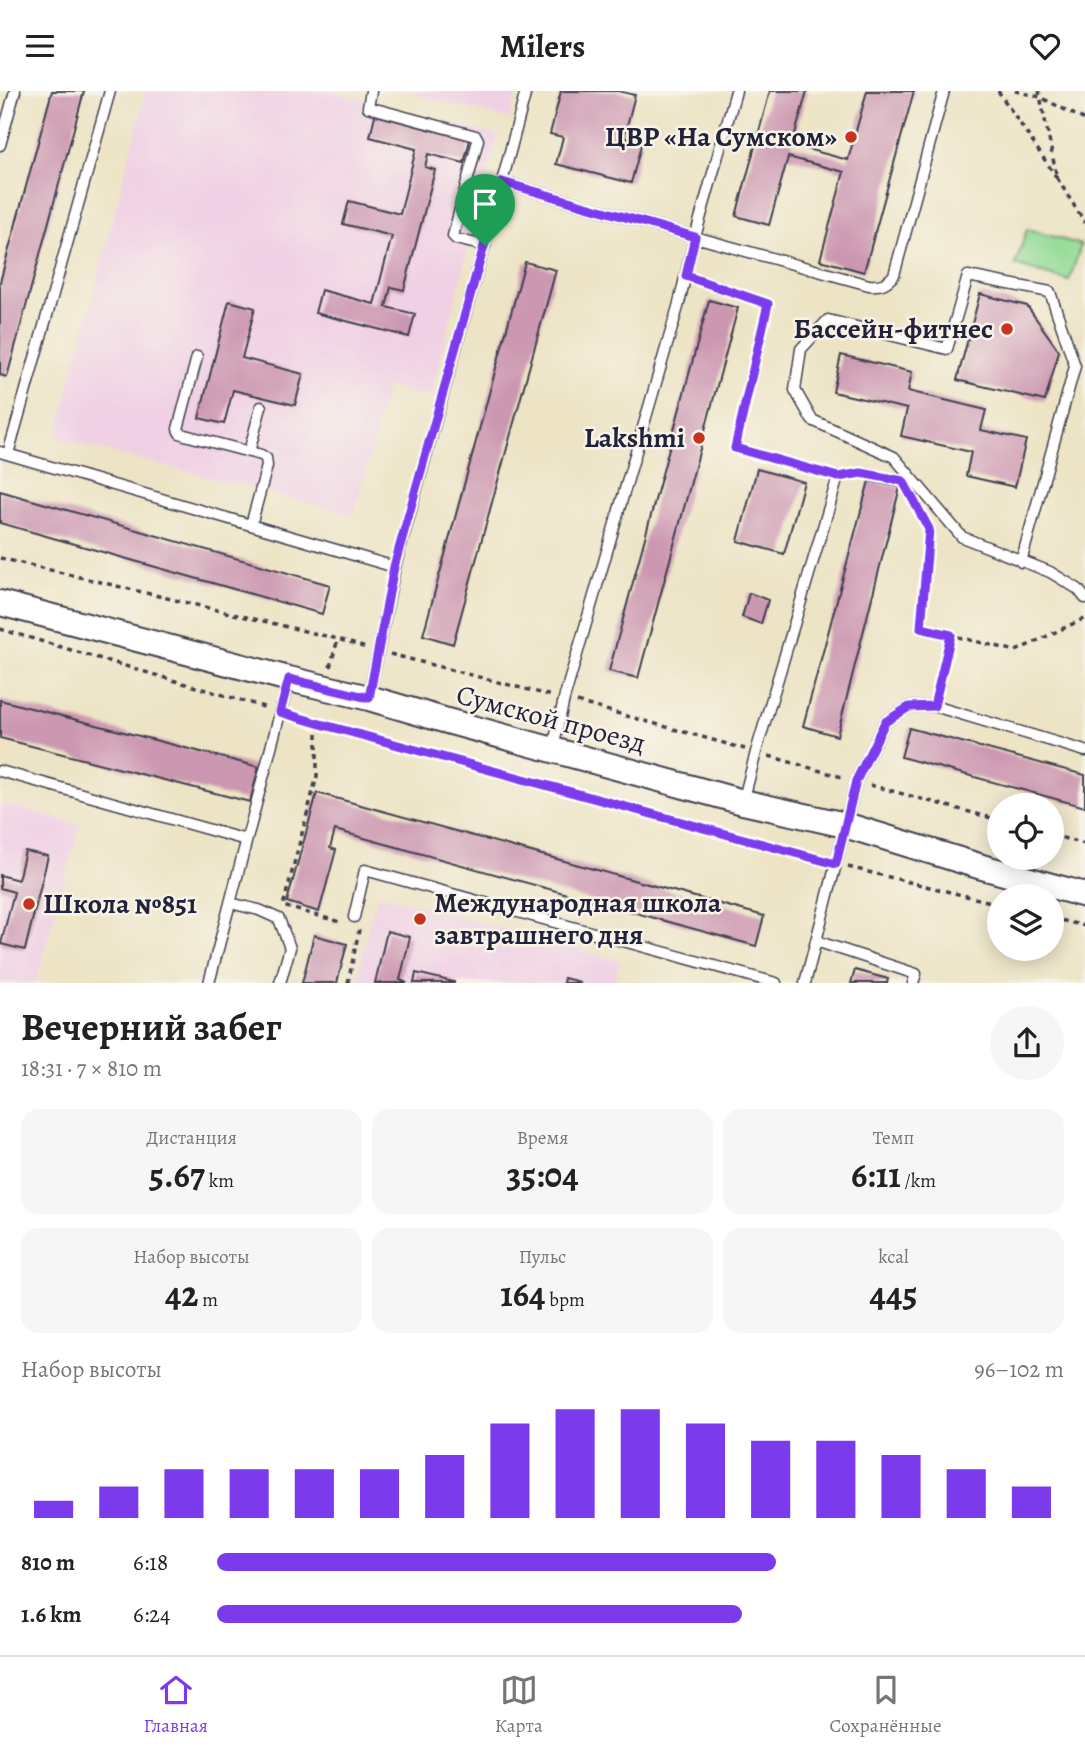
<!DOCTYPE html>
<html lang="ru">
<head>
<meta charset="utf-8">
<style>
	:root { --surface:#fff; --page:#f6f6f6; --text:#222; --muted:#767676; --line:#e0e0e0; --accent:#7c3aed }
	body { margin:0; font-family:Alegreya,serif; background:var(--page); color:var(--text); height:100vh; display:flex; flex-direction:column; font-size:26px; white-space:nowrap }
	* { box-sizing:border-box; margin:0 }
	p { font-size:23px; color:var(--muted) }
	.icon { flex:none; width:38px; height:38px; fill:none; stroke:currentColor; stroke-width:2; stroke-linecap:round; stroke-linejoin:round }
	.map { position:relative; height:892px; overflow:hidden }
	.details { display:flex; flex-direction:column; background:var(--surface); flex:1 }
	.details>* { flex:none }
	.fabs { position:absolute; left:987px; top:702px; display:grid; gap:14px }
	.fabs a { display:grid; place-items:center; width:77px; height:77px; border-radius:50%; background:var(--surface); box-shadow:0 4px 18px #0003; font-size:35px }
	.pin { position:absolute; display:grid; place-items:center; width:60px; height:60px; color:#fff; margin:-72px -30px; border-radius:50% 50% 50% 0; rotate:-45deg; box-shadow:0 0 7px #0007 }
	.pin .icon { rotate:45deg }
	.round { display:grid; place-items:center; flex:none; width:74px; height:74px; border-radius:37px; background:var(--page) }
	.summary { display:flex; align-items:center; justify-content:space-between; height:119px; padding:0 21px }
	h1 { font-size:38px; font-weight:700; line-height:52px }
	.figures { display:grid; grid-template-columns:repeat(3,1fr); gap:10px; height:119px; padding:7px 21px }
	.figures div { display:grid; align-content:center; border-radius:18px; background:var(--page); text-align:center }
	.figures b { font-size:35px; font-weight:700 }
	.figures small { font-size:19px; font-weight:400 }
	.figures p { font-size:19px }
	.chart { height:196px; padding:14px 21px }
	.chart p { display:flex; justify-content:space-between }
	.chart svg { width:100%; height:126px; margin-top:7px; stroke:var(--accent); stroke-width:6 }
	ul { padding:0 21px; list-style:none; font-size:23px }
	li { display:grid; grid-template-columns:112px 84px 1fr; align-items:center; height:52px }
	li i { height:18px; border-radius:9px; background:var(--accent) }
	header { display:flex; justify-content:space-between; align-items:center; height:91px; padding:0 21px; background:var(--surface); font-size:32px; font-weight:700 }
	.tabs { display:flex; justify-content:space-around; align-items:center; height:98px; border-top:2px solid var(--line); background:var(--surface); font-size:19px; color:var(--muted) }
	.tabs a { display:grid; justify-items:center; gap:4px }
	.tabs .current { color:var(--accent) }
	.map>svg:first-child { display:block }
	.built { fill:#f0d0e5 }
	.green { fill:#95dc96; stroke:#5c7f68; stroke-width:2 }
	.building { fill:#cc97b1 }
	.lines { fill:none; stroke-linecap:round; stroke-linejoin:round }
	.service-casing { stroke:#403f50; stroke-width:13 }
	.tertiary-casing { stroke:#403f50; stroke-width:28 }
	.path { stroke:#403f50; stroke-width:3.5; stroke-dasharray:5 5; stroke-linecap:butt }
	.service { stroke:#fff; stroke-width:10 }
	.tertiary { stroke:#fff; stroke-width:24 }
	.route-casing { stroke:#fff; stroke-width:14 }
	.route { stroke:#7c3aed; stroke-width:9 }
	.poi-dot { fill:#c8321e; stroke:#f7f3e8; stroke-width:2.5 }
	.labels { text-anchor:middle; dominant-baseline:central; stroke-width:5; stroke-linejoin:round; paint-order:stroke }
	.poi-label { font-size:28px; font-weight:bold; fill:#22223b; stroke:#f7f3e8; text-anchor:end }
	.street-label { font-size:28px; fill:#22223b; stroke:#f7f3e8 }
</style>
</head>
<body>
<header><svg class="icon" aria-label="menu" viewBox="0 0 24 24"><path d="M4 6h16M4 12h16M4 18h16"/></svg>Milers<svg class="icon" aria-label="heart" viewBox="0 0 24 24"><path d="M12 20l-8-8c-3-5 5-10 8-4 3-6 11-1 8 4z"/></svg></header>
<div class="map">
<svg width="1085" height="892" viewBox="0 0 1085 892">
	<rect width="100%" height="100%" fill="#f7f3e8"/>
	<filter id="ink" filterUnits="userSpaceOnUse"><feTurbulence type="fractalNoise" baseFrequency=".0143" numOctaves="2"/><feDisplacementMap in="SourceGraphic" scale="14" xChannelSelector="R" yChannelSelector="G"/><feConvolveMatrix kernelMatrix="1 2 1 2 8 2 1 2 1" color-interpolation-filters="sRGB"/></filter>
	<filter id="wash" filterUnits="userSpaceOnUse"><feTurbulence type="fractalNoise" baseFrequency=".00686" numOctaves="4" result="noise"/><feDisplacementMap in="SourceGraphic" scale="28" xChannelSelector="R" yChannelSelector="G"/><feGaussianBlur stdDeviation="1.57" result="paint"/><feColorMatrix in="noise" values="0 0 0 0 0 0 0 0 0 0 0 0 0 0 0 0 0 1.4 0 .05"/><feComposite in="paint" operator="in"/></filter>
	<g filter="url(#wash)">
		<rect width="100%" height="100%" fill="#ede4c5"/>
		<path class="built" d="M146,0H328L498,44L430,306L387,295L354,424L56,347Z
			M401,0H517L510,28Z
			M0,712L80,733L36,892H0Z
			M378,803L620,870L614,892H357L364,853Z"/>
		<path class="green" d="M1027,138L1081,154L1069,190L1015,174Z"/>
		<g id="blocks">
			<path class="building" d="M52,0H84L7,286L0,284V191Z
				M561,0H618L635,4L624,46L642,51L631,92L556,73L563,46L550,43Z
				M770,0H807L792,54L848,69L867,0H914L864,181L820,169L844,81L788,66L769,134L736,125Z
				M375,24L470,49L464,72L428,63L425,76L435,79L404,199L391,196L386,216L415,223L409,246L315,222L321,199L374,213L392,145L343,133L349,110L400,123L416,58L370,46Z
				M525,171L556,179L453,553L423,544Z
				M980,203L1027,215L1059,260L1045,310L957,289Z
				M709,209L738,217L638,587L609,580Z
				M229,210L255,217L242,267L303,283L295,314L233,299L224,333L199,327Z
				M841,264L912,281L908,300L986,319L981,339L1026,349L1015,396L966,385L971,361L901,345L907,318L833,301Z
				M757,378L804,391L784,463L738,450Z
				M869,390L900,396L837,645L803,635Z
				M0,400L330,494L322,523L0,432Z
				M749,502L768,509L761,533L742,526Z
				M0,609L259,676L250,711L0,647Z
				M909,637L1085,684V716L901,666Z
				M317,702L764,825L756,855L335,739L330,757L336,759L319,821L287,811Z
				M25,760L48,765L25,859L1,853L14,801L0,797V784L18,789Z
				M387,840L410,846L400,889L407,892H375Z
				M314,844L347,853L337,892H302Z
				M855,879L888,888L887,892H851Z
				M416,882L454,891V892H414Z
				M564,887L580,891V892H563Z"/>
		</g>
	</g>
	<g filter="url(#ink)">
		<use href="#blocks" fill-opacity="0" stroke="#403f50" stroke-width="2"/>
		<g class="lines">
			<defs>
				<path id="service" d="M371,0L368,16L476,45L478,49L453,145L456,148L485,155
					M0,54L15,0
					M502,91L695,146L869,194C881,195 886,193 894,184L944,0
					M197,266L178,338L180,342L185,344L261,364L266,367L267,375L251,434
					M0,361L395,476
					M249,361L261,316
					M8,363L110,0
					M1021,471L1075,275L1050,201L968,185L947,258L828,229L801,258L795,299L812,329L894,366L962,446L1050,481L1078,498L1085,507
					M369,606L395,476L502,91L526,0
					M553,657L564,608L678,216L695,146L736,0
					M0,680L246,749
					M743,711L756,661L838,386
					M1013,805L1017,786
					M230,812L259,819L279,828L290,857L280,892
					M354,826L365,779L776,892
					M816,850L916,883L913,892
					M209,892L289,588
					M805,892L836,773L856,690L885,631L909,616L934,615L1085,660"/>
				<path id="tertiary" d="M0,512L289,588L369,607L447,630L743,711L845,734L982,776L1085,804"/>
			</defs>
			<use href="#service" class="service-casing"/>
			<use href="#tertiary" class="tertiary-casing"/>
			<path class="path" d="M998,0L1057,87L1039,0
				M1015,0L1040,6L1085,29
				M1057,87L1085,132
				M698,189L768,213L735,357L824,382
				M852,383L861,382L896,389
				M918,418L929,438L921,537L1016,560L1085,527
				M0,467L338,548L366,557
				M0,538L267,617
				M390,563L552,605
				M330,576L338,548
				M937,603L951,544
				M577,611L745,658
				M291,624L824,770
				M317,632V685L283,815L340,831
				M769,665L842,686
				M870,694L999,729
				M1052,744L1085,753
				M848,776L999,813
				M1052,827L1085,835
				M348,892L359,839"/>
			<use href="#service" class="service"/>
			<use href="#tertiary" class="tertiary"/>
		</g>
	</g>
	<g class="lines" filter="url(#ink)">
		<defs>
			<path id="route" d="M502,91L695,146L686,185L768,213L735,357L838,386L861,382L903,390L929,438L921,537L951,544L934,615L909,616L885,631L856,690L836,773L317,632L280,621L289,588L369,607L394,476Z"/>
		</defs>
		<use href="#route" class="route-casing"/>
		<use href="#route" class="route"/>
	</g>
	<g class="poi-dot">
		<circle cx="851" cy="46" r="7"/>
		<circle cx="1007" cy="238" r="7"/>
		<circle cx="699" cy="347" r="7"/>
		<circle cx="29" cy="813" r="7"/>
		<circle cx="420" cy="828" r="7"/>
	</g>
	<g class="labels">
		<g class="poi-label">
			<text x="837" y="46">ЦВР «На Сумском»</text>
			<text x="993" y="238">Бассейн-фитнес</text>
			<text x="685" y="347">Lakshmi</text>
			<text x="434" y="812" text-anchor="start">Международная школа<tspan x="434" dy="32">завтрашнего дня</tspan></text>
			<text x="43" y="813" text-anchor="start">Школа №851</text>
		</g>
		<g class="street-label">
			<text transform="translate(551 628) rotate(15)">Сумской проезд</text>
		</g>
	</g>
</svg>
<div class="fabs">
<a><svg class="icon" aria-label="locate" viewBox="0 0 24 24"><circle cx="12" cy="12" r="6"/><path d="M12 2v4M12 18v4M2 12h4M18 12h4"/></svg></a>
<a><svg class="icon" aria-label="layers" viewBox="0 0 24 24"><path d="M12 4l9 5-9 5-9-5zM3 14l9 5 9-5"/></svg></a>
</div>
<div class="pin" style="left:485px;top:155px;background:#1e9e55"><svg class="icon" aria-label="arrive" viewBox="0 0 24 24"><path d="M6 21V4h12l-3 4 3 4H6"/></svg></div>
</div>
<section class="details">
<div class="summary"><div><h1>Вечерний забег</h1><p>18:31 · 7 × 810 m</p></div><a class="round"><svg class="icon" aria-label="share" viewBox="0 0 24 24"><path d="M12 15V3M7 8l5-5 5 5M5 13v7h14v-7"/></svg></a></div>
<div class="figures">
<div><p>Дистанция</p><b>5.67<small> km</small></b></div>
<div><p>Время</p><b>35:04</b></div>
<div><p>Темп</p><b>6:11<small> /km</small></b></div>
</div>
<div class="figures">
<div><p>Набор высоты</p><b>42<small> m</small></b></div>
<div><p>Пульс</p><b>164<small> bpm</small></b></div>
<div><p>kcal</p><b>445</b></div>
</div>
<div class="chart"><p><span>Набор высоты</span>96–102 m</p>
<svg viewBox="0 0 160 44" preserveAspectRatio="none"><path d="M5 44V38M15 44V33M25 44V27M35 44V27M45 44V27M55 44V27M65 44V22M75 44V11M85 44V6M95 44V6M105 44V11M115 44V17M125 44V17M135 44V22M145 44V27M155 44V33"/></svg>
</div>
<ul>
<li><b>810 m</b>6:18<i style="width:66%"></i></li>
<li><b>1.6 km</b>6:24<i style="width:62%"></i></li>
</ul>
</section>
<nav class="tabs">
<a class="current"><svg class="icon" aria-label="home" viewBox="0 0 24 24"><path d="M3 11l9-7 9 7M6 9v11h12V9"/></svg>Главная</a>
<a><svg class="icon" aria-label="map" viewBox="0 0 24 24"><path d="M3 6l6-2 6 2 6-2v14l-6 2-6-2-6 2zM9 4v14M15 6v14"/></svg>Карта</a>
<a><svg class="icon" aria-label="saved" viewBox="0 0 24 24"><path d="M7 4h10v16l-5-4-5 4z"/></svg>Сохранённые</a>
</nav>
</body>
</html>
